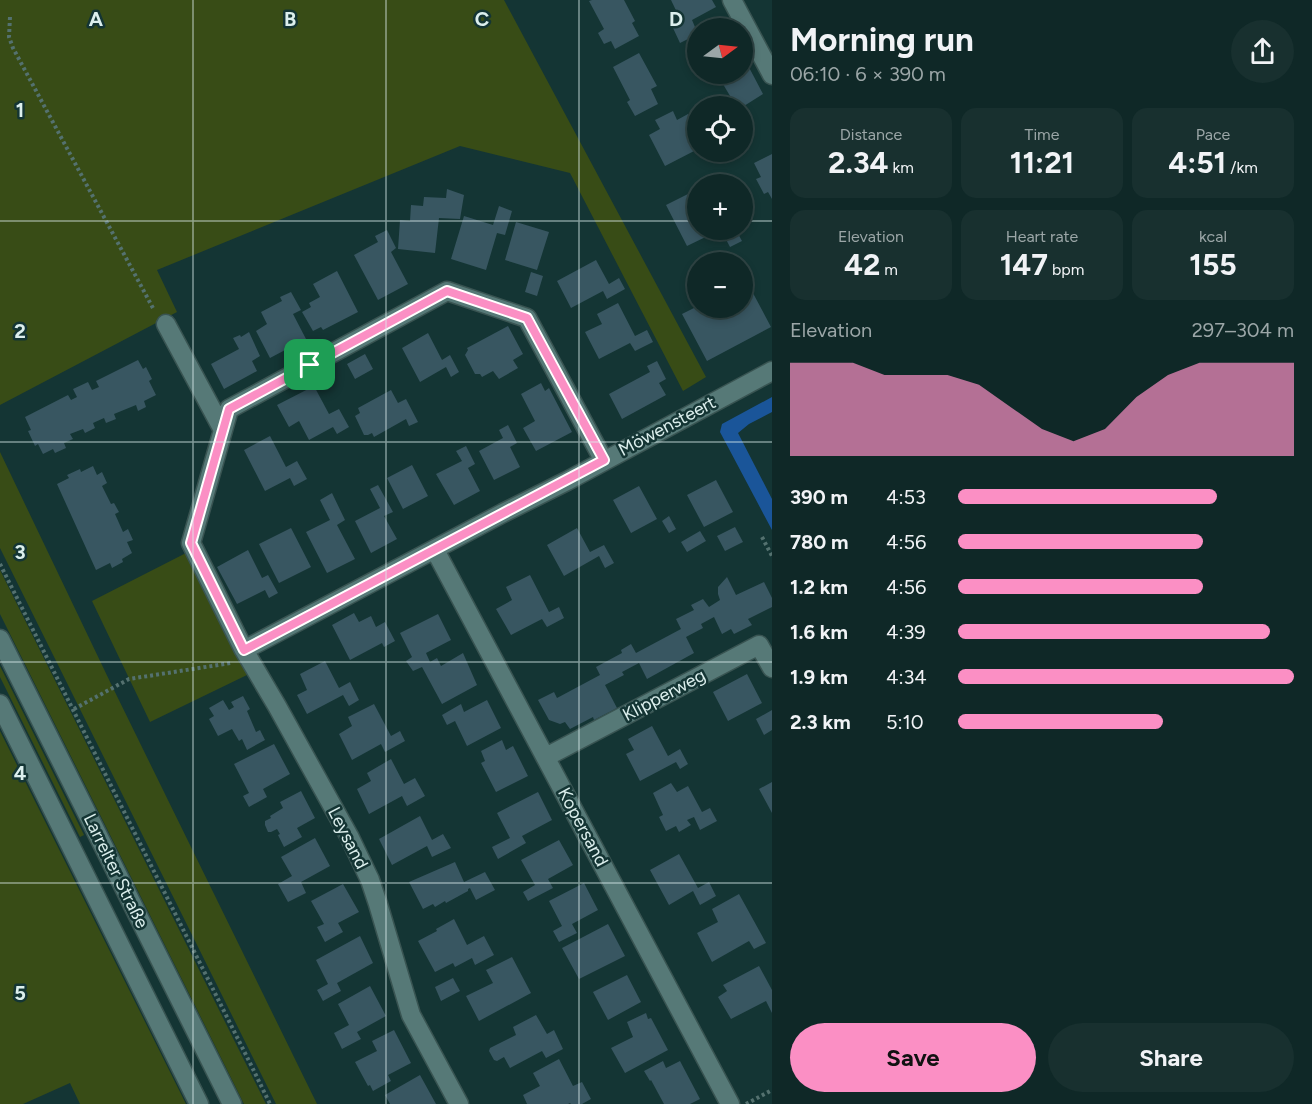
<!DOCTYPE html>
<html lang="en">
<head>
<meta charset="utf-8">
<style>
	:root { --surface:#0f2827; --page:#18302f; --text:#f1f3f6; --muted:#9ba6a7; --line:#2f4444; --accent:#fb8fc4 }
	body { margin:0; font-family:Figtree,sans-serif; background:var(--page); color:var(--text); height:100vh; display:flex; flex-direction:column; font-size:22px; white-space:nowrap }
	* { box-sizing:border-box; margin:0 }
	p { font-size:20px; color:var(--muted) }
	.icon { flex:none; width:33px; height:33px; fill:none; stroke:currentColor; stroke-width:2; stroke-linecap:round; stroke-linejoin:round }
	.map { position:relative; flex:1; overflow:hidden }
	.details { display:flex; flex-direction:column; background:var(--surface); width:540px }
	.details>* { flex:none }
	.needle { width:39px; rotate:75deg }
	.controls { position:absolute; left:687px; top:18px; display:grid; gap:12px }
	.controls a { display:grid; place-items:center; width:66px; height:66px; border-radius:50%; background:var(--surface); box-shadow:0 3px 9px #0003,0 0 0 2px var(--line); font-size:30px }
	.pin { position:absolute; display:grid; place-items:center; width:51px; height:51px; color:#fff; margin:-26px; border-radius:12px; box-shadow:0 3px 9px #0006 }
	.round { display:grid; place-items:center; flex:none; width:63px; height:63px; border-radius:32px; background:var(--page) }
	.overview { display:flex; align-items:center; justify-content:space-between; height:102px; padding:0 18px }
	h1 { font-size:33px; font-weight:700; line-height:45px }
	.figures { display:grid; grid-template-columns:repeat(3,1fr); gap:9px; height:102px; padding:6px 18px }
	.figures div { display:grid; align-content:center; border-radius:15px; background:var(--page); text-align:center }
	.figures b { font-size:30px; font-weight:700 }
	.figures small { font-size:16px; font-weight:400 }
	.figures p { font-size:16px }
	.chart { height:168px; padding:12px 18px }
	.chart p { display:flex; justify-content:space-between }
	.chart svg { width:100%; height:108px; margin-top:6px; fill:var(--accent); opacity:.7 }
	.primary-button { display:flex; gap:12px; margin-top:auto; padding:12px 18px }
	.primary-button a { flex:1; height:69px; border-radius:36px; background:var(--accent); color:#111; font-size:24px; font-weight:700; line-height:69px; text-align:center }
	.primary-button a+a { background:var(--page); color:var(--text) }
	ul { padding:0 18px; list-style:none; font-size:20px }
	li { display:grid; grid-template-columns:96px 72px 1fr; align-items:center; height:45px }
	li i { height:15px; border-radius:8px; background:var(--accent) }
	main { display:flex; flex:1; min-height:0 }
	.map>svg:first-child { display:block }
	.green { fill:#384c16 }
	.water { fill:#1a5599 }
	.building { fill:#385661 }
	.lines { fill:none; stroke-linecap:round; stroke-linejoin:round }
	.minor-casing { stroke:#395452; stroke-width:21 }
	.tertiary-casing { stroke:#395452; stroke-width:21 }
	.path { stroke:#54716f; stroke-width:4; stroke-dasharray:3 3; stroke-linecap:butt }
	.minor { stroke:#567977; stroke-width:18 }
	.tertiary { stroke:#567977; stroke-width:18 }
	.route-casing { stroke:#fff; stroke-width:12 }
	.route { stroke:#fb8fc4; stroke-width:8 }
	.grid { fill:none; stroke:#dcefed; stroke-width:1.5; stroke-opacity:0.55 }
	.labels { text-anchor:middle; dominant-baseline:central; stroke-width:5; stroke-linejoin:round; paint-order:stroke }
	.street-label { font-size:18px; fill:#dcefed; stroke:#143534 }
	.grid-label { font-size:20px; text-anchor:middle; font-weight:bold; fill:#dcefed; stroke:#143534; stroke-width:5; stroke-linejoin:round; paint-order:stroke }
</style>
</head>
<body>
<main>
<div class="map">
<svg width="772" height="1104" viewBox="0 0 772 1104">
	<rect width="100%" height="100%" fill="#143534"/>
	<path class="green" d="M0,0H504L706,377L683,391L570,173L460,146L157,270L177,312L0,405Z
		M0,452L113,688L317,1104H276L0,548Z
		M188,552L247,675L150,722L92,601Z
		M0,570L236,1044L266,1104H244L0,614Z
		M0,667V666L84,835L80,837L0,677Z
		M0,731L186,1104H80L70,1083L23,1104H0Z"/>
	<path class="water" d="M772,397V412L749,424L738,433L772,499V530L720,432L722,424Z"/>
	<path class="building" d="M592,0H624L635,21L632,23L639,36L615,49L611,41L604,44L598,33L604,29L589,1Z
		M671,0H712L716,7L692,20L698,34L680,43L673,28L682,23Z
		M639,53L657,86L651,89L658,104L635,116L627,102L630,100L613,67Z
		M742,54L763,94L744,106L748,113L742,116V106H736L717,74H742Z
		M673,111L677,120L688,114L698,132V149L665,166L649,135L660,129L655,120Z
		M772,154V199L768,192L764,194L756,179L761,177L754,163Z
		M447,189L464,195L460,219L439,218L435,253L398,249L400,220L410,221L411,205L423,206L424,197L446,198Z
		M698,189V230H720L687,246L666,205Z
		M499,206L512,211L505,235L497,233L486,270L451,259L464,216L493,225Z
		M516,222L549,232L537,270L505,260Z
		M387,230L396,248L391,252L408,284L378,300L354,255L378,242L375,236Z
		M721,230H736L742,241L730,247Z
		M596,260L609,284L619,278L625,289L607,299L603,291L571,308L557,281Z
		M337,271L358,312L323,330L321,327L313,331L302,312L311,307L309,303L320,297L313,284Z
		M531,272L543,276L537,296L525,292Z
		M746,280L771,327L707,361L682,314L698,306V308H742V282Z
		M291,292L301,310L293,314L306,339L270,358L256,331L267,324L261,312L282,301L280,297Z
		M618,303L635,336L647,330L653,342L635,351L630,343L599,359L585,332L602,324L597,314Z
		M508,326L523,354L513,360L518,368L499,379L493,371L482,377L480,374H475L465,355L468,350L467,348Z
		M249,332L260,356L252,361L257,371L224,389L211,364L239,349L233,338L240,335L241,337Z
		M428,333L442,360L450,355L459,372L451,377L446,367L420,382L402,348Z
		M365,354L373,369L355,379L347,364Z
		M138,360L143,369L146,367L152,379L149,381L156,395L144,401L146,407L138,411L136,405L114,414L116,419L106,423L104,418L93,423L95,428L85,433L83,429L70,434L73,439L64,443L66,448L55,453L53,449L43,454L38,444L35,446L28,431L31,430L25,417L68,395L71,400L77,397L73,389L88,382L92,390L99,387L96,381Z
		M657,361L666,379L659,383L666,395L622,419L609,394L650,372L647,366Z
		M541,383L545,391L549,388L572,432L536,451L523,428L535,421L521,394Z
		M314,386L329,414L339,409L349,427L337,434L333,427L309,440L299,421L289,427L277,405Z
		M391,390L398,403L406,399L418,422L409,426L406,419L374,437L372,433L368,435H364L355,416L360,413L358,408Z
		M508,425L517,443L510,447L520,467L494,480L479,451L503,438L499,430Z
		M270,436L286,467L297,461L307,479L294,486L290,478L265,491L244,450Z
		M466,446L475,464L468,468L480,491L454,505L436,474L462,461L456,451Z
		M412,465L428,496L403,509L387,478Z
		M93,466L97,475L102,472L107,483L102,486L111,504L114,503L119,512L115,514L123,532L128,529L133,540L127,542L132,553L122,559L123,562L112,568L110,563L96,570L57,484L69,478L67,475L80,469L81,472Z
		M716,480L733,512L704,527L687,495Z
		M378,485L393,512L384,516L397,539L371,553L355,521L380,508L370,489Z
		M639,486L657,519L631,533L613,500Z
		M332,493L345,520L337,525L355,559L327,573L306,532L330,520L320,500Z
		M669,516L676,529L669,533L662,521Z
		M735,527L743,542L725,551L717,536Z
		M291,528L311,567L279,583L259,544Z
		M577,528L590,552L604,545L614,563L605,568L599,556L564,576L547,545Z
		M700,531L706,541L687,552L681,542Z
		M248,550L262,578L268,575L278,593L269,598L265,590L237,604L217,567Z
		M530,575L549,612L559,607L564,618L547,627L542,619L511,635L496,609L512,600L506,587Z
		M727,577L736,595L764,582L772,598V607L748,619L752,625L734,634L731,629L722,634L714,617L701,624L703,628L686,637L694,653L647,679L639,663L622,672L624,675L605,685L617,708L594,720L593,717L570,729L565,722L560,724L549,720L538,700L554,692L557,698L600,675L596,667L622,653L621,650L631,644L636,653L681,629L676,619L694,610L691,605L703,599L709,607L720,600L718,594V587Z
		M354,613L359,622L371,616L376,627L385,622L395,641L384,647L382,643L350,660L332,625Z
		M438,614L451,640L426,653L430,662L437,658L441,666L463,653L477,685L442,704L422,667L413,671L406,661L412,657L400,633Z
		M325,661L339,688L350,682L359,700L349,706L343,695L307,714L297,695L307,690L300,674Z
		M747,674L762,703L728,721L713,692Z
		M243,696L250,709L247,711L256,732L260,730L265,740L247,750L242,739L239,741L232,729L218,736L209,719L214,716L209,708L223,700L229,710L234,707L231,702Z
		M487,700L501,728L467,746L455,721L447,725L442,715L461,704L464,712Z
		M374,704L391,736L400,731L405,741L385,752L381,744L352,760L339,734L352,726L348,717Z
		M772,710V730L764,735L756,719Z
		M652,726L668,756L680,749L688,764L680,769L676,762L640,781L626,754L634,750L628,739Z
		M502,740L506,750L513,746L528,776L496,792L481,763L485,761L481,751Z
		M274,744L290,774L263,789L267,797L249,807L243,796L249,793L234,764Z
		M391,759L404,784L415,778L425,796L407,806L402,796L369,814L357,789L371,781L367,773Z
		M772,782V813L759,789Z
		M671,783L677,792L688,786L702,812L710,808L717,821L700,830L694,817L687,820L691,825L679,832L676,826L666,831L659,817L663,815L653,793Z
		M301,791L315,818L297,828L302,837L284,847L278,835L280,834L277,829L271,832H268L265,825V821L271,818L270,816L283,808L280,802Z
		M538,792L552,820L522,836L526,843L498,859L492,847L510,838L497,813Z
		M420,816L432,840L443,834L451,848L432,857L427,846L392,865L379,839Z
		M315,838L330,866L301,882L306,893L288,902L278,884L292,876L281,857Z
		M559,840L573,865L548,879L553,888L528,901L523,892L535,885L521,860Z
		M679,854L698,888L709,882L716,896L700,905L693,891L669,905L650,870Z
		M455,862L464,882L485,872L495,890L476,900L470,888L468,889V891L446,903L445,901L435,907L433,904L423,909L409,882Z
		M584,883L598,910L572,924L577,933L559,942L553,931L562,926L549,901Z
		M343,884L359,912L338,923L343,932L325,942L317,927L324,924L311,901Z
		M739,894L766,943L754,949L749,941L712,962L697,933L718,922L712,909Z
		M454,919L467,945L484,936L494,955L475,965L472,958L455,967L453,963L435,972L418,941L437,931L436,929Z
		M608,924L625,956L579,979L562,948Z
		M360,936L373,963L337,983L341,991L323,1001L317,990L328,984L316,960Z
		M512,957L531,993L479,1021L466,996L493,983L486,970Z
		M759,966L772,990V1013L766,1001L731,1019L718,997L727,991L723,985Z
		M627,975L641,1002L608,1020L593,992Z
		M453,978L460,991L441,1001L435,987Z
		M370,986L386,1016L357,1032L361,1039L342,1049L334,1033L349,1025L338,1004Z
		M646,1013L648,1019L651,1018L668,1050L625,1073L611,1048L633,1037L627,1022Z
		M536,1015L547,1034L554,1030L563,1049L546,1058L542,1051L510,1068L504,1057L497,1061L494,1060L489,1051L490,1048L516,1035L513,1027Z
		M394,1030L411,1063L388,1075L391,1081L373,1091L370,1085L368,1086L355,1062L377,1051L372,1041Z
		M559,1059L573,1086L582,1082L591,1099L582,1104H571L570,1103L568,1104H527L523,1095L540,1086L533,1073Z
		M663,1061L666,1068L680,1061L700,1099L690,1104H664L651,1080L650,1081L644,1071Z
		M420,1075L436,1104H390L385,1095Z"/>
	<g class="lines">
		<defs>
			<path id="minor" d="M732,0L772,75
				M166,324L223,430
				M435,550L730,1104
				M244,650L503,513L567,481L772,371
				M546,757L759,645L772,668
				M459,1104L411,1015L378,904L370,880L349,836L277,706L244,650L191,543L229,409L447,291L527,318L604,461"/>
			<path id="tertiary" d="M0,639L232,1104
				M0,704L199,1104"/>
		</defs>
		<use href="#minor" class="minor-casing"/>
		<use href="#tertiary" class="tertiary-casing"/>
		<path class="path" d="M10,17L9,37L13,48L154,310
			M762,537L772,556
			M0,564L252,1067L270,1104
			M74,709L129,679L231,663
			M746,1104L772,1090"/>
		<use href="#minor" class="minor"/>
		<use href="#tertiary" class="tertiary"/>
	</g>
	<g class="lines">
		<defs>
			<path id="route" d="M447,291L527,318L604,460L244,650L191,543L229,409Z"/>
		</defs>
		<use href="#route" class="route-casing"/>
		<use href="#route" class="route"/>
	</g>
	<path class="grid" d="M193,0V1104M386,0V1104M579,0V1104M0,221H698M742,221H772M0,442H772M0,662H772M0,883H772"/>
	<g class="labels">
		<g class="street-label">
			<text transform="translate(667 426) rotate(-28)">Möwensteert</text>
			<text transform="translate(664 695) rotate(-28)">Klipperweg</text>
			<text transform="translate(583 827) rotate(62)">Kopersand</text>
			<text transform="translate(348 838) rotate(63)">Leysand</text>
			<text transform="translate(116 871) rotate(64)">Larrelter Straße</text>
		</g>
	</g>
	<g class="grid-label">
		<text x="96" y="26">A</text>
		<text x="290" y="26">B</text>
		<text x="482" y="26">C</text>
		<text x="676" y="26">D</text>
		<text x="20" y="117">1</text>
		<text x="20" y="338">2</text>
		<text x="20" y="559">3</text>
		<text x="20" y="780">4</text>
		<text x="20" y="1000">5</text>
	</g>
</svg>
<div class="controls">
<a><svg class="needle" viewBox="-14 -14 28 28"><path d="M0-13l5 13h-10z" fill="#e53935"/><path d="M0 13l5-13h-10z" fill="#9ba6a7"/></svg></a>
<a><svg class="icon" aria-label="locate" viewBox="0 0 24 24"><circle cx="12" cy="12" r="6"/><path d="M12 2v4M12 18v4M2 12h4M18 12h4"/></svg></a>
<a>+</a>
<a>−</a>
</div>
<div class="pin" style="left:310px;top:365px;background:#1e9e55"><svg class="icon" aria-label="arrive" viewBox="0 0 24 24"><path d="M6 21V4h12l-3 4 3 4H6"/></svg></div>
</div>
<section class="details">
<div class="overview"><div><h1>Morning run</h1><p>06:10 · 6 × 390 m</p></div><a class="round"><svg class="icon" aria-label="share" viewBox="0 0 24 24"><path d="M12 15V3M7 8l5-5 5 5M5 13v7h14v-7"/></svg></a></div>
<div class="figures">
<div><p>Distance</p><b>2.34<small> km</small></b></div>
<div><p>Time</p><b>11:21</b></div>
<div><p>Pace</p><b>4:51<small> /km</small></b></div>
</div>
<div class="figures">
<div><p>Elevation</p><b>42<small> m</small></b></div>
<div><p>Heart rate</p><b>147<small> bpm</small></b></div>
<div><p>kcal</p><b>155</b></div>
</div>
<div class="chart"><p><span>Elevation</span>297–304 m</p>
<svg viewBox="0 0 160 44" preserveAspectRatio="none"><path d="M0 44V6L10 6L20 6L30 11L40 11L50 11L60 15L70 24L80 33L90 38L100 33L110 20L120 11L130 6L140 6L150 6L160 6V44z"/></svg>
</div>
<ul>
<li><b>390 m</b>4:53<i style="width:77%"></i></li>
<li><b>780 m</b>4:56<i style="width:73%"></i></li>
<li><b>1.2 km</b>4:56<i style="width:73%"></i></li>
<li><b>1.6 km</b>4:39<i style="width:93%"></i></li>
<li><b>1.9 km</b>4:34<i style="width:100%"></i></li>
<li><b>2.3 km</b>5:10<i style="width:61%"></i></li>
</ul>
<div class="primary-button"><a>Save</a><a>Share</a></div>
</section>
</main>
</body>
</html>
